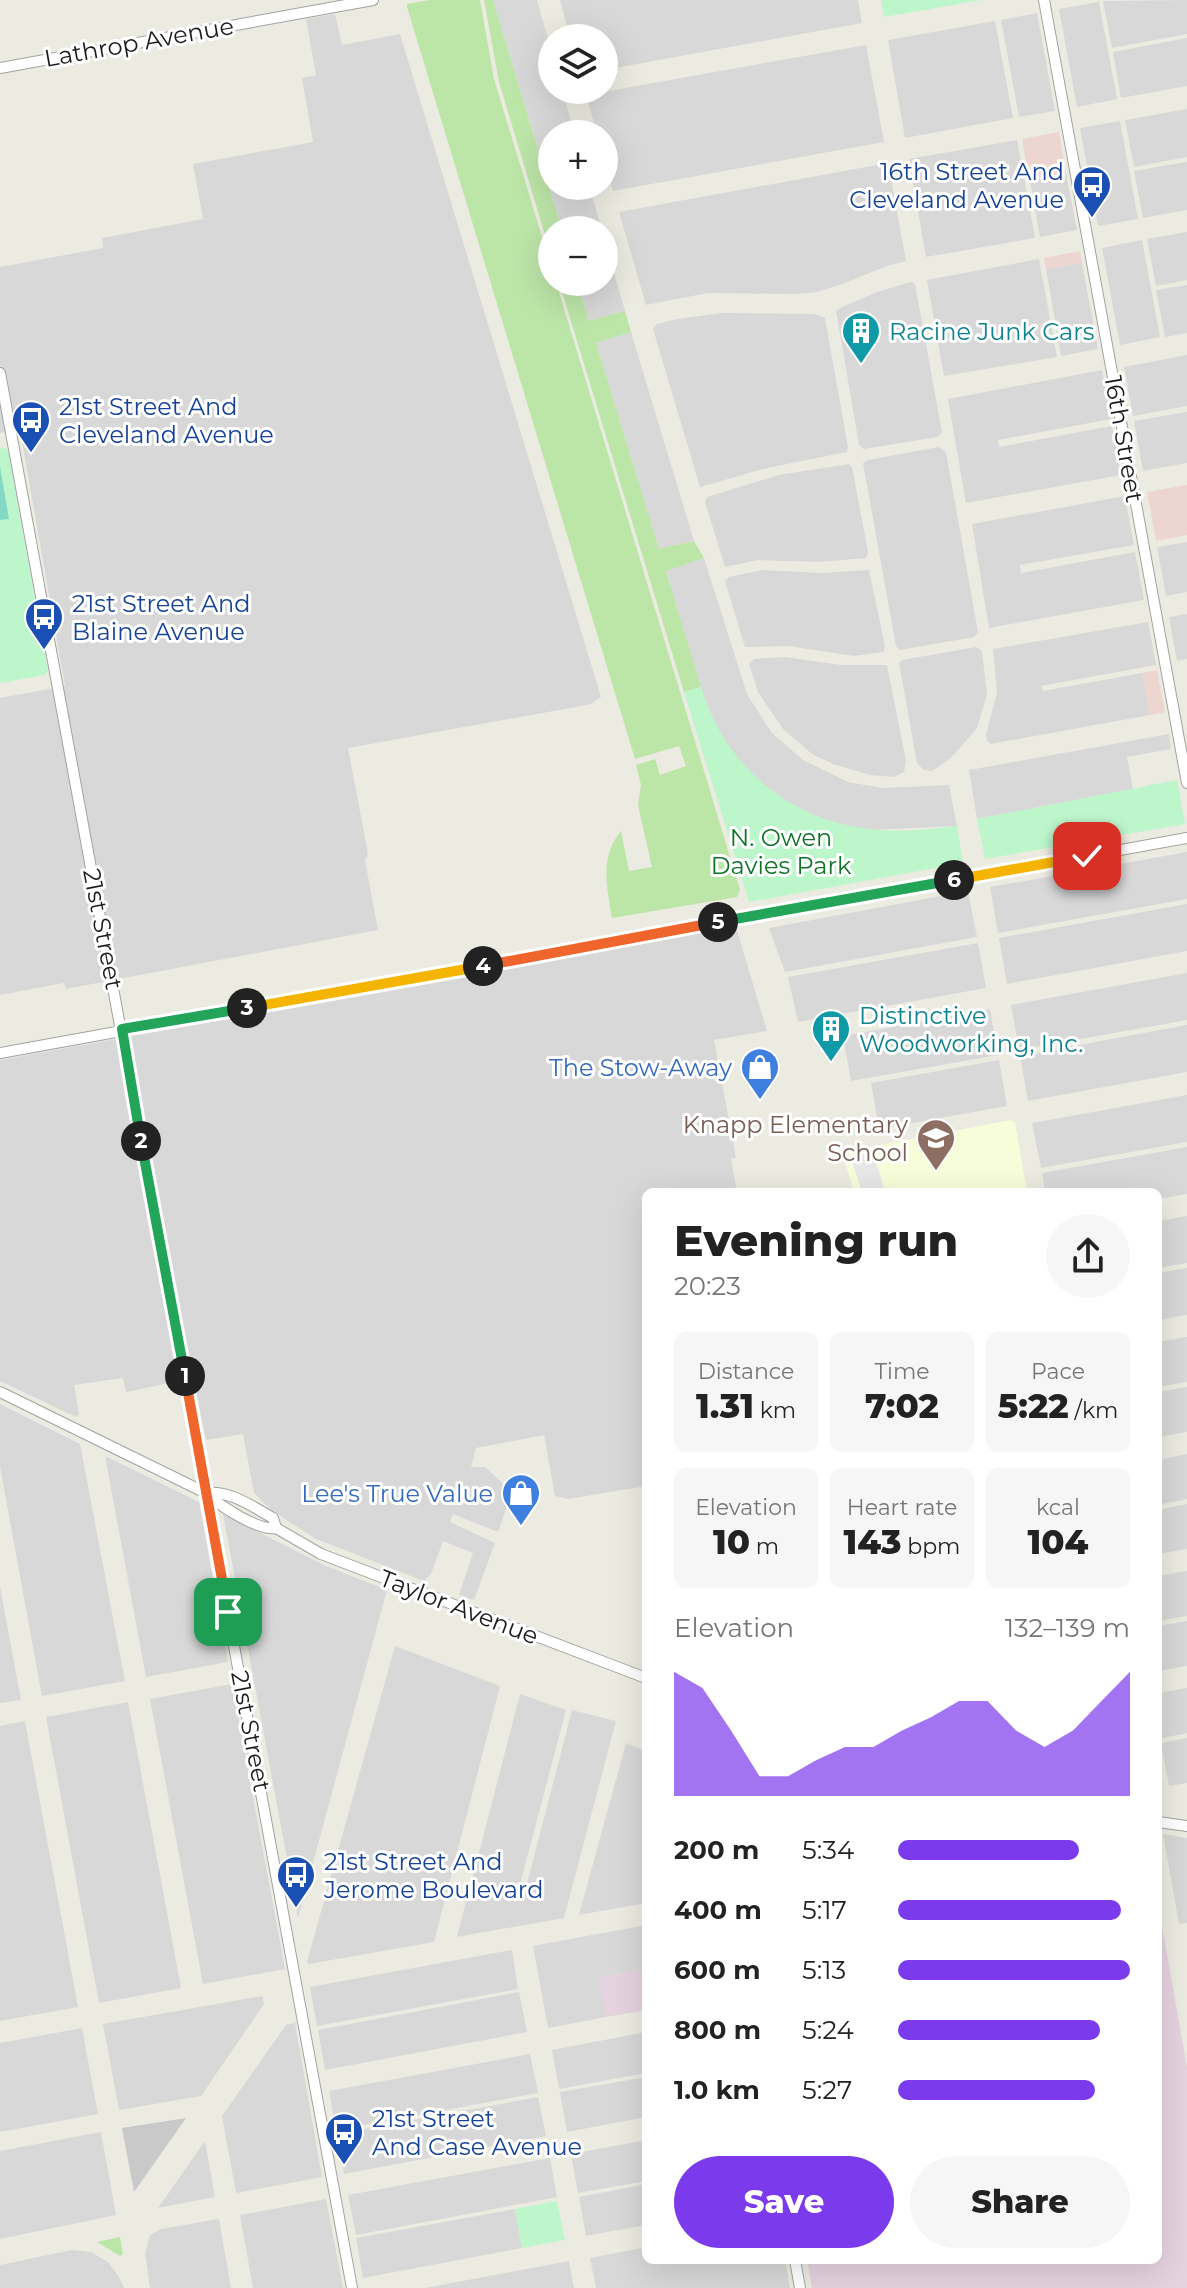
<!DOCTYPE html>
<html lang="en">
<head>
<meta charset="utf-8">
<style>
	:root { --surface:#fff; --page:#f6f6f6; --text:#222; --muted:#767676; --accent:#7c3aed }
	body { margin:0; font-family:Montserrat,sans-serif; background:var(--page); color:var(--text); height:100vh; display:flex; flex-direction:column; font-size:30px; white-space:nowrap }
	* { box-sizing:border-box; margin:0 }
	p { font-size:26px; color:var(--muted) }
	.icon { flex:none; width:44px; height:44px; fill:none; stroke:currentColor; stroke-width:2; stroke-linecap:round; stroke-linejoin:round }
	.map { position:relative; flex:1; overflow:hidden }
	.details { position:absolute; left:642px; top:1188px; width:520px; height:1076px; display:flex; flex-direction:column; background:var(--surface); border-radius:12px; box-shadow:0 8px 32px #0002 }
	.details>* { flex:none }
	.fabs { position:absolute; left:538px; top:24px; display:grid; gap:16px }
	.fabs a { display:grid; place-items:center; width:80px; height:80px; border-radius:50%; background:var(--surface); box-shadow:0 8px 32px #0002; font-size:40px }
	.pin { position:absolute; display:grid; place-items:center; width:68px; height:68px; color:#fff; margin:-34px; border-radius:16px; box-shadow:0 4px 12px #0006 }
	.km { position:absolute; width:40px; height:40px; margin:-20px; border-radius:50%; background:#222; color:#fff; font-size:22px; line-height:40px; text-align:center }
	.round { display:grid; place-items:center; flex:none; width:84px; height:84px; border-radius:42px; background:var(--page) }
	.headline { display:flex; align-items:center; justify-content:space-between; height:136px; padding:0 32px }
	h1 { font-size:44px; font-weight:800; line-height:60px }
	.metrics { display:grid; grid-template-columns:repeat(3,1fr); gap:12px; height:136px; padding:8px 32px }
	.metrics div { display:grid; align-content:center; border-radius:12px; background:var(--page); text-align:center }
	.metrics b { font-size:34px; font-weight:800 }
	.metrics small { font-size:22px; font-weight:400 }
	.metrics p { font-size:22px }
	.chart { height:224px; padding:16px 32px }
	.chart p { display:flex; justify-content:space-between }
	.chart svg { width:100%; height:144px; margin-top:8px; fill:var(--accent); opacity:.7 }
	.cta { display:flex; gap:16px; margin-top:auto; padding:16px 32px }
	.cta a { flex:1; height:92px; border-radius:48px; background:var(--accent); color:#fff; font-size:32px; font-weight:800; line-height:92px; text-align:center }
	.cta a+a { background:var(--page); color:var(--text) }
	ul { padding:0 32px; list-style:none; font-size:26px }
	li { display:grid; grid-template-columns:128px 96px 1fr; align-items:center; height:60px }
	li i { height:20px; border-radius:10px; background:var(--accent) }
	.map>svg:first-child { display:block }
	.residential { fill:#d9d8d8 }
	.commercial { fill:#edd6d0 }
	.industrial { fill:#e5d3df }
	.education { fill:#f7fdd9 }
	.religious { fill:#c9c9c9 }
	.grass { fill:#bce5a8 }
	.park { fill:#bef6cc }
	.pitch { fill:#81d9c6 }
	.parking { fill:#e7e7e7 }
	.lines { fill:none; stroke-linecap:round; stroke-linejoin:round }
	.minor-casing { stroke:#a2a2a2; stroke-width:12 }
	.minor { stroke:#fff; stroke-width:10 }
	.split-1-casing { stroke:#fff; stroke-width:16 }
	.split-2-casing { stroke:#fff; stroke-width:16 }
	.split-3-casing { stroke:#fff; stroke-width:16 }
	.split-4-casing { stroke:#fff; stroke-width:16 }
	.split-5-casing { stroke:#fff; stroke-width:16 }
	.split-6-casing { stroke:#fff; stroke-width:16 }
	.split-7-casing { stroke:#fff; stroke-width:16 }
	.split-1 { stroke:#f0652b; stroke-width:10 }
	.split-2 { stroke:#22a559; stroke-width:10 }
	.split-3 { stroke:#22a559; stroke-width:10 }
	.split-4 { stroke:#f5b400; stroke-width:10 }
	.split-5 { stroke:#f0652b; stroke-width:10 }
	.split-6 { stroke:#22a559; stroke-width:10 }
	.split-7 { stroke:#f5b400; stroke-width:10 }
	.labels { text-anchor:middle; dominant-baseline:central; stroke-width:6; stroke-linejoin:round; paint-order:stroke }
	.street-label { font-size:24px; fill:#1b1b1b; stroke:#fff }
	.transit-label { font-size:24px; fill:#164399; stroke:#fff; text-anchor:start }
	.culture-label { font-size:24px; fill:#0d838f; stroke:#fff; text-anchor:start }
	.park-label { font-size:24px; fill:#0f7328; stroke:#fff }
	.shop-label { font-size:24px; fill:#366cbe; stroke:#fff; text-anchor:end }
	.education-label { font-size:24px; fill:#785e54; stroke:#fff; text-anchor:end }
</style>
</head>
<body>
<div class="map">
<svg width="1187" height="2288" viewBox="0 0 1187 2288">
	<rect width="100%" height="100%" fill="#ecebe1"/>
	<path class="residential" d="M493,0H537L552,53V90H562L575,134H552V186H589L602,230H562Z
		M560,0H858L862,23L604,70V38H570Z
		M1187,0V34L1112,48L1103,1Z
		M1099,2L1117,99L1077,107L1059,9Z
		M1037,13L1055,111L1019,117L1001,20Z
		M335,14L342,45L400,34L601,697L591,704L576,707L348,748L368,854L365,860L378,930L66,989L64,983L0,995V698L65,686L20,430L0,433V267L103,248L102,238L203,219L193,164L313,142L302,78L316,75L306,19Z
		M995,21L1013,118L905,138L888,40Z
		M1187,38V86L1121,98L1113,52Z
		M866,45L884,142L613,191L604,159V134H597L586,95Z
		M1187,109V157L1134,167L1125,120Z
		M1120,121L1138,219L1098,226L1080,128Z
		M1017,140L1035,238L926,257L909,159Z
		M1187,162V210L1143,218L1134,171Z
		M888,163L906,261L887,266L842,284L817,292L797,294L708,293L646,305L619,212Z
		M1066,174L1077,230L1040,237L1030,181Z
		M1187,232V280L1156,286L1147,239Z
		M604,238L625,311L589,321L577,282H604Z
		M1142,240L1160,337L1120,345L1102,248Z
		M1039,259L1057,357L944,376L927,280Z
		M1082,263L1098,349L1061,356L1046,269Z
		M911,282L915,284L942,432L937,437L864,449L859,445L836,310L877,292Z
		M1187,285V333L1165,337L1156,290Z
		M722,313L815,314L825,318L848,447L847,452L767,468L700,487L653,329L657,324L677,319Z
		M631,332L694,541L659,549L596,343Z
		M1187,355V406L1133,416L1124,367Z
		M1102,370L1111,419L998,440L999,447L1112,426L1121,475L966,503L948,399Z
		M1187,412V463L1143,471L1134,421Z
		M939,447L946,452L978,632L974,637L900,650L896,646L863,463L868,460Z
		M849,464L852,467L868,552L866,558L819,562L758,560L725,567L705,502L707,497L779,475Z
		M1125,496L1134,545L1020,565L1021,573L1135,552L1144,600L989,628L972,524Z
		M1187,542V592L1166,596L1157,547Z
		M704,558L747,694L771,732L803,760L848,782L883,788L949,785L957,826L872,830L843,825L815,816L788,802L765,786L743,765L725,742L709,716L666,570Z
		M762,570L822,573L869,570L885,646L884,652L854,656L788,646L745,647L725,581L729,577Z
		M1187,614V659L1177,661L1169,617Z
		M1148,622L1156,665L1041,686L1043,691L1142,673L1150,715L991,744L987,741L986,734L997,693L993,649Z
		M976,647L982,651L987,695L977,728L951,758L932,771L924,770L917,763L899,663L902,660Z
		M785,657L841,665H887L906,761L904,772L894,777L870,775L833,764L812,754L783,729L758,692L749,664L754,659Z
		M1169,734L1171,749L1127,757L1133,789L977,819L969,770Z
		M1187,852V899L998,933L990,887Z
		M968,891L977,937L785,972L769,928Z
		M1187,904V951L1007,984L999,938Z
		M736,927L767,1031L714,1040L735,1153L736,1158L731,1159L737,1192H646V1486L568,1499L555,1496L544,1435L476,1448L471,1467H485L512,1492L498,1532L453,1514L450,1522L495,1543L474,1600L459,1595L473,1553L443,1541L431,1574L424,1581L316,1539L271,1510L254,1493L243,1434L206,1440L189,1358L175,1360L179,1381L126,1392L123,1378L74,1385L79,1414L76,1417L0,1381V1060Z
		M978,943L986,988L798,1022L788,977Z
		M1187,973V1020L1019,1050L1011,1005Z
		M990,1009L998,1055L851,1081L843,1036Z
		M1187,1025V1072L1028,1101L1020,1056Z
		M999,1060L1007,1106L879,1129L871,1083Z
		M1187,1095V1142L1041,1168L1032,1123Z
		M1187,1147V1194L1158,1199V1192H1045L1042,1173Z
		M1187,1216V1263L1158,1268V1221Z
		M1187,1268V1315L1158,1320V1273Z
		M1187,1337V1382L1158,1387V1342Z
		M1187,1387V1432L1158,1437V1392Z
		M0,1404L80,1444L125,1681L42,1696L0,1467Z
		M1187,1454V1499L1158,1505V1460Z
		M105,1456L199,1502L228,1662L146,1677Z
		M1187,1504V1549L1158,1554V1510Z
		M223,1514L324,1565L387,1590L298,1918Z
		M1187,1571V1616L1158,1621V1576Z
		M0,1587L21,1700L0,1703Z
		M1187,1621V1666L1158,1671V1626Z
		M395,1646L500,1686L434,1942L309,1964L307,1962Z
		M232,1684L285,1969L203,1984L150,1699Z
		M1187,1688V1733L1158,1739V1693Z
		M520,1694L566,1710L518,1892L472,1880Z
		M128,1702L181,1988L99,2003L46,1717Z
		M572,1710L616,1721L564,1918L457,1937L470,1886L523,1899Z
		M25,1721L78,2007L0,2021V1726Z
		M1187,1738V1783L1169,1786L1161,1743Z
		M626,1743L646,1751V1903L579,1915Z
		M1163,1834L1187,1838V1923L1179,1924Z
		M646,1925V1969L599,1978L606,2017L548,2028L533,1946Z
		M512,1950L518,1989L317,2026L310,1987Z
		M519,1992L527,2032L325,2070L318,2030Z
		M262,1996L264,2004L201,2096L119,2110L103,2024Z
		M295,2023L322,2177L236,2193L222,2116L286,2025Z
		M82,2028L98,2114L0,2132V2043Z
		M646,2032V2073L559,2089L552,2050Z
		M530,2054L538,2093L336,2130L329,2091Z
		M646,2077V2117L567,2132L560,2092Z
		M538,2097L546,2136L344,2174L337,2134Z
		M101,2132L116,2215L0,2239V2151Z
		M646,2140V2181L578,2193L571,2154Z
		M205,2141L215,2197L158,2208Z
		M550,2158L557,2197L356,2235L348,2195Z
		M646,2184V2225L586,2236L579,2197Z
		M326,2199L343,2288H253L240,2215Z
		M515,2209L522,2248L363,2278L356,2238Z
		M219,2219L231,2288H150L145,2253L150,2235L161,2229Z
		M646,2247V2260H785L790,2288H596L590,2258Z
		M72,2250L91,2252L108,2262L119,2277L124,2288H0V2265Z
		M569,2261L574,2288H425Z"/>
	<path class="commercial" d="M1059,132L1066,174L1029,181L1022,139Z
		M1080,251L1082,263L1046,269L1044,258Z
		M1187,485V535L1156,541L1147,492Z
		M1157,670L1165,712L1150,715L1142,673Z"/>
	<path class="industrial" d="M1158,1903L1187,2067V2288H812L807,2260H1158Z
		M646,1969V2010L606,2017L598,1978Z"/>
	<path class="education" d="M1011,1120L1015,1122L1027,1192H854L842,1152Z"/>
	<path class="religious" d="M186,2118L134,2192L122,2128Z"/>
	<path class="grass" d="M429,0H480L494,79L552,270V282H556L740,890L737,897L612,918C607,886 599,858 621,831L629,871L652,867L638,805L641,785L636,765L655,759L660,775L686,766L679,746L635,759L407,7V4Z
		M484,0H493L562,230H552V258L499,82Z
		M559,282H577L589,321L625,311L631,332L596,343L659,549L694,541L704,558L666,571L701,687L684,692Z
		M120,2237L123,2254L120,2256L97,2242Z"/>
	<path class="park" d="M881,0H982L884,17Z
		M0,447L8,450L48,671L45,675L0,683Z
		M701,687C724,765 789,820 870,829C899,833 928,829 957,826L963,863L749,902L684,692Z
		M1177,780L1185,824L985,859L977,819Z
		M557,2201L565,2240L522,2248L515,2209Z"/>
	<path class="pitch" d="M0,467L9,519L0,520Z"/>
	<path class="parking" d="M867,1154L869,1159L875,1158L885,1192H862L852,1161L859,1159V1155Z"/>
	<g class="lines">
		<defs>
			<path id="minor" d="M1044,0L1187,783
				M0,68L373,0
				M0,373L352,2288
				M0,1053L1187,838
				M0,1392L206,1493C220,1506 258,1531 276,1528L321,1554L646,1678
				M206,1493C230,1490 253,1507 273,1518L276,1528
				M1158,1822L1187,1826
				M795,2260L800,2288"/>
		</defs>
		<use href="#minor" class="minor-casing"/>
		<use href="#minor" class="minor"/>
	</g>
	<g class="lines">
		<defs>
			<path id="split-1" d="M185,1376L228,1612"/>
			<path id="split-2" d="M141,1141L185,1376"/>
			<path id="split-3" d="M141,1141L122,1029L247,1008"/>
			<path id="split-4" d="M247,1008L483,966"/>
			<path id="split-5" d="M483,966L718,922"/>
			<path id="split-6" d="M718,922L954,880"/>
			<path id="split-7" d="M954,880L1087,856"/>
		</defs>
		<use href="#split-1" class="split-1-casing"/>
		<use href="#split-2" class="split-2-casing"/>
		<use href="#split-3" class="split-3-casing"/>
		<use href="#split-4" class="split-4-casing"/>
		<use href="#split-5" class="split-5-casing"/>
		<use href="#split-6" class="split-6-casing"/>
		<use href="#split-7" class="split-7-casing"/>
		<use href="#split-1" class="split-1"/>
		<use href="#split-2" class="split-2"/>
		<use href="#split-3" class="split-3"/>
		<use href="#split-4" class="split-4"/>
		<use href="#split-5" class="split-5"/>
		<use href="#split-6" class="split-6"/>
		<use href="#split-7" class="split-7"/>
	</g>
	<defs>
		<symbol id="bus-pin" viewBox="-11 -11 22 30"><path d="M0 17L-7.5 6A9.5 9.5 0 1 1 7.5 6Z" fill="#1a4fb4" stroke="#fff"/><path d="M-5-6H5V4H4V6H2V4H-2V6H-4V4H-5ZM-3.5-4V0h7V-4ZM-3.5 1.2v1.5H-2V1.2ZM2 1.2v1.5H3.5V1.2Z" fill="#fff"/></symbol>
		<symbol id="building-pin" viewBox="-11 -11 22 30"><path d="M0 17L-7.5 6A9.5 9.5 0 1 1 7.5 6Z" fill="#0f9aa8" stroke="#fff"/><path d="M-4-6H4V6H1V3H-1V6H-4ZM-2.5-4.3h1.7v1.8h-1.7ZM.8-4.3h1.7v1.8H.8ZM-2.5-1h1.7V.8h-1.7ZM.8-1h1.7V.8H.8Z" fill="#fff"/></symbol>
		<symbol id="shop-pin" viewBox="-11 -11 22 30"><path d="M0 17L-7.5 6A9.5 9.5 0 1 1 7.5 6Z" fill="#3f7fe0" stroke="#fff"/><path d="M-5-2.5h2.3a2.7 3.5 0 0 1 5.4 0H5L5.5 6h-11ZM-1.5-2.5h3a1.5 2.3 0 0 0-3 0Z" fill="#fff"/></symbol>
		<symbol id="school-pin" viewBox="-11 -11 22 30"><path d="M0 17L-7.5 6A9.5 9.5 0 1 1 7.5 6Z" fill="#8d6e63" stroke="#fff"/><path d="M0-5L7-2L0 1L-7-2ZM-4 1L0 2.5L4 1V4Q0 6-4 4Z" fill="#fff"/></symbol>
	</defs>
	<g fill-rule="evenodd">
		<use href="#bus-pin" x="1070" y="163" width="44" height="60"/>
		<use href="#building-pin" x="839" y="309" width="44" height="60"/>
		<use href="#bus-pin" x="9" y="398" width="44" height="60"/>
		<use href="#bus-pin" x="22" y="595" width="44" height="60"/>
		<use href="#building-pin" x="809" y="1007" width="44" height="60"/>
		<use href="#shop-pin" x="738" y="1045" width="44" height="60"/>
		<use href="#school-pin" x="914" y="1116" width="44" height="60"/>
		<use href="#shop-pin" x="499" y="1471" width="44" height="60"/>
		<use href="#bus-pin" x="274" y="1853" width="44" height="60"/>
		<use href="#bus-pin" x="322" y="2110" width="44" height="60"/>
	</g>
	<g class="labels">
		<g class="street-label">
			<text transform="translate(139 42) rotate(-10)">Lathrop Avenue</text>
			<text transform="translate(1124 439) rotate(80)">16th Street</text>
			<text transform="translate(103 929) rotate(79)">21st Street</text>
			<text transform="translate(459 1607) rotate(21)">Taylor Avenue</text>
			<text transform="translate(251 1731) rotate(79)">21st Street</text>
		</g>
		<g class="transit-label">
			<text x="1064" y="171" text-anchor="end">16th Street And<tspan x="1064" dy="28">Cleveland Avenue</tspan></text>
			<text x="59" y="406">21st Street And<tspan x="59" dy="28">Cleveland Avenue</tspan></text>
			<text x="72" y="603">21st Street And<tspan x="72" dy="28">Blaine Avenue</tspan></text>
			<text x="324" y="1861">21st Street And<tspan x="324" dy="28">Jerome Boulevard</tspan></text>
			<text x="372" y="2118">21st Street<tspan x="372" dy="28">And Case Avenue</tspan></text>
		</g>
		<g class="culture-label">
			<text x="889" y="331">Racine Junk Cars</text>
			<text x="859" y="1015">Distinctive<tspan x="859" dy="28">Woodworking, Inc.</tspan></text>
		</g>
		<g class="park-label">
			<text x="781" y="837">N. Owen<tspan x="781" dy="28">Davies Park</tspan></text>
		</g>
		<g class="shop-label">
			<text x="732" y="1067">The Stow-Away</text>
			<text x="493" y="1493">Lee's True Value</text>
		</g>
		<g class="education-label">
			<text x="908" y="1124">Knapp Elementary<tspan x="908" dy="28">School</tspan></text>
		</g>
	</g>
</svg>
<div class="fabs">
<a><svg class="icon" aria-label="layers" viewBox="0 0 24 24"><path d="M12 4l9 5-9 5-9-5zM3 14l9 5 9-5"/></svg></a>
<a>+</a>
<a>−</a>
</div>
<div class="pin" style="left:228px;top:1612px;background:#1e9e55"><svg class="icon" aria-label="arrive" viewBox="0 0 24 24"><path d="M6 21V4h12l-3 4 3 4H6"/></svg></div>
<div class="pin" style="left:1087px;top:856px;background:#d93025"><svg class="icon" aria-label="check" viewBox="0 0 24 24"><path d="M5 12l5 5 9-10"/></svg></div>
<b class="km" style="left:185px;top:1376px">1</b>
<b class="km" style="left:141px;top:1141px">2</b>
<b class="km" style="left:247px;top:1008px">3</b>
<b class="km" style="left:483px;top:966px">4</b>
<b class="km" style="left:718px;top:922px">5</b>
<b class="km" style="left:954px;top:880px">6</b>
<section class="details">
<div class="headline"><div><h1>Evening run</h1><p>20:23</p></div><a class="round"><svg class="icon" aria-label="share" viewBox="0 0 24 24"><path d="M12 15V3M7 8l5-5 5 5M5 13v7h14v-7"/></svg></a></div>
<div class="metrics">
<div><p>Distance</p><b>1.31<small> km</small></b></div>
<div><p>Time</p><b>7:02</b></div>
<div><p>Pace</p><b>5:22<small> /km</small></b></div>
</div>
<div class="metrics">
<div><p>Elevation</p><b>10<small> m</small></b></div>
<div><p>Heart rate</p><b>143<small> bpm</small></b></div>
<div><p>kcal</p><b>104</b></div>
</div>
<div class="chart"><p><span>Elevation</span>132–139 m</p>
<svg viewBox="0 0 160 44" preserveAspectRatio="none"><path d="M0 44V6L10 11L20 24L30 38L40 38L50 33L60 29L70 29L80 24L90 20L100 15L110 15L120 24L130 29L140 24L150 15L160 6V44z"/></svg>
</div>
<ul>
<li><b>200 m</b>5:34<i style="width:78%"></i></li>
<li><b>400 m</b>5:17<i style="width:96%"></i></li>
<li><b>600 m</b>5:13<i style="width:100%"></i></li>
<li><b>800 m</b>5:24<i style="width:87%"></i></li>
<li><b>1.0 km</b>5:27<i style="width:85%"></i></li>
</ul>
<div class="cta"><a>Save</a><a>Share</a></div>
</section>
</div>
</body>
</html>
